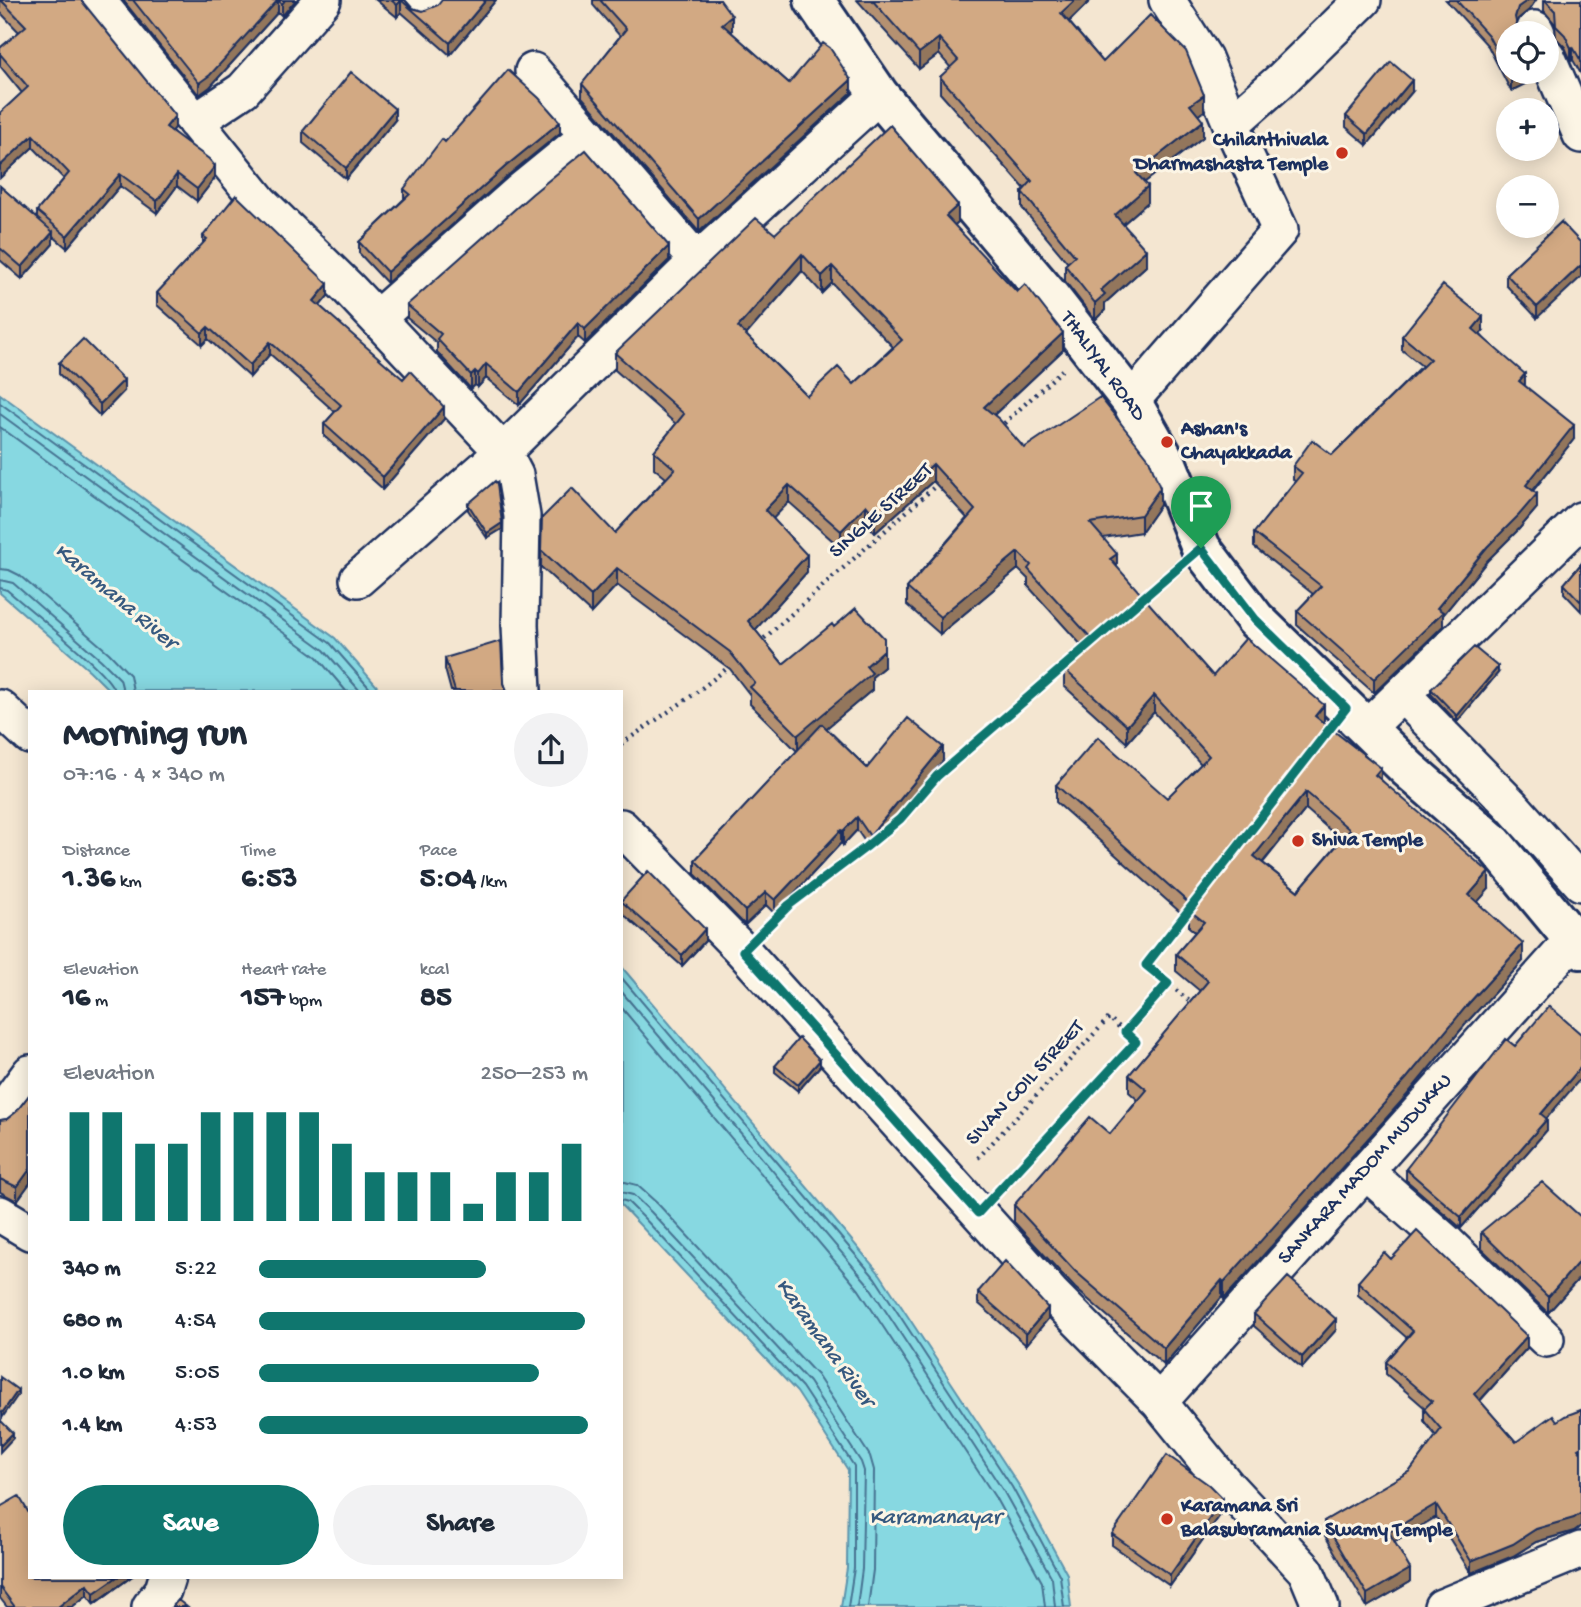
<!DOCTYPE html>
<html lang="en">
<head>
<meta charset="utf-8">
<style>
	:root { --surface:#fff; --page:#f2f2f3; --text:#1f2937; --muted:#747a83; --accent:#0f766e }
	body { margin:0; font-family:"Gochi Hand",sans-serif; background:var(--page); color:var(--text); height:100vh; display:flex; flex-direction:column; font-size:26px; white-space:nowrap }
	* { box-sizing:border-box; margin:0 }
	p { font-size:23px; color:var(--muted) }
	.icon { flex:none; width:38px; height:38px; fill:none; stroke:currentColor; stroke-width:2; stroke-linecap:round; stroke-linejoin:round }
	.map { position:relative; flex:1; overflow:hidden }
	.drawer { position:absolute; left:28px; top:690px; width:595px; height:889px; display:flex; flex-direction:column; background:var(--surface); border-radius:0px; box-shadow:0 4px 18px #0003 }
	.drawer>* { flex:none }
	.fabs { position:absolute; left:1496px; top:21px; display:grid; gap:14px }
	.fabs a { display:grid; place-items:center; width:63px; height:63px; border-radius:50%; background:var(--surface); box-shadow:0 4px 18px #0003; font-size:35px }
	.pin { position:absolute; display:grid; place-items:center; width:60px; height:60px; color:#fff; margin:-72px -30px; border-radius:50% 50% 50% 0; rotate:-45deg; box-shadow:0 0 7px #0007 }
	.pin .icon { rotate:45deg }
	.round { display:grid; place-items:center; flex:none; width:74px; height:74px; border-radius:37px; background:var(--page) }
	.overview { display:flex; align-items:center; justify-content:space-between; height:119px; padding:0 35px }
	h1 { font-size:38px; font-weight:700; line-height:52px }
	.metrics { display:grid; grid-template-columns:repeat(3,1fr); gap:10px; height:119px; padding:7px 35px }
	.metrics div { display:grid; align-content:center }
	.metrics b { font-size:30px; font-weight:700 }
	.metrics small { font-size:19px; font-weight:400 }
	.metrics p { font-size:19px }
	.chart { height:196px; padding:14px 35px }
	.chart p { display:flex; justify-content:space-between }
	.chart svg { width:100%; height:126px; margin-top:7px; stroke:var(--accent); stroke-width:6 }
	.action { display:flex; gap:14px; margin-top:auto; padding:14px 35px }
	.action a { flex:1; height:80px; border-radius:42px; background:var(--accent); color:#fff; font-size:28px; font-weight:700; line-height:80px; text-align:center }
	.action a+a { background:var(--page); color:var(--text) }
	ul { padding:0 35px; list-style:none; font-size:23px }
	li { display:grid; grid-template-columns:112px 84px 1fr; align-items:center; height:52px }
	li i { height:18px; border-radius:9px; background:var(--accent) }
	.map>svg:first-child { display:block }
	.water { fill:#87d8e1; stroke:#5c94ad; stroke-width:2 }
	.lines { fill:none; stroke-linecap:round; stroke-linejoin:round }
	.shore { stroke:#467392; stroke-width:2 }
	.minor-casing { stroke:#1b2f5e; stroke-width:40 }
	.tertiary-casing { stroke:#1b2f5e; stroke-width:44 }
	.path { stroke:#1b2f5e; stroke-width:4.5; stroke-dasharray:2 5; stroke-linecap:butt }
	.minor { stroke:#fcf5e5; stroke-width:35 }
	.tertiary { stroke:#fcf5e5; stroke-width:38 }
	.wall { fill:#b59171; stroke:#1b2f5e; stroke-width:2; fill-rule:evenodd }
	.shaded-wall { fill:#93765c; stroke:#1b2f5e; stroke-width:2 }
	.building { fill:#d2a983; stroke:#1b2f5e; stroke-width:2; fill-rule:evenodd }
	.route-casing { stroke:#fff; stroke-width:14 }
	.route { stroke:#0f766e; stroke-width:9 }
	.poi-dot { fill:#c8321e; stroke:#fcf5e5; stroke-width:2.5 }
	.labels { text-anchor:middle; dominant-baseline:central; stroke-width:6; stroke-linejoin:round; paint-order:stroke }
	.poi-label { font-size:21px; font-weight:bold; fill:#1b2f5e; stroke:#fcf5e5; text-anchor:start }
	.street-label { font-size:21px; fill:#1b2f5e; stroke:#fcf5e5 }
	.water-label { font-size:23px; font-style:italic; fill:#36597f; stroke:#fcf5e5 }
</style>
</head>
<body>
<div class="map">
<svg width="1581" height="1607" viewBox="0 0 1581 1607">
	<rect width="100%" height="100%" fill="#f4e6d1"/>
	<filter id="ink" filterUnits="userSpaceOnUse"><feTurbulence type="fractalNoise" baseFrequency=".0143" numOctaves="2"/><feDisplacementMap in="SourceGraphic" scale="14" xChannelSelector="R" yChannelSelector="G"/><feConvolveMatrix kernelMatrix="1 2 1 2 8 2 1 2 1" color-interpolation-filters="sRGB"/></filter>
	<g filter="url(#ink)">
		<path class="water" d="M0,394L335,638L381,691H110L90,671L0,593Z
			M621,966L880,1274L1018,1484L1067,1574L1071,1607H841L847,1568L848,1470L797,1392L621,1205Z"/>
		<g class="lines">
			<path class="shore" d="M0,403L330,643L372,691
				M0,414L324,650L360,691
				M0,427L317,657L346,691
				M0,569L9,570L19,575L109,653L130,675L133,691
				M0,580L13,583L101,660L120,679L123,691
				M0,588L7,590C25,606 112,674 114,691
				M621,977L875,1278L1012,1487L1060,1576L1064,1607
				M621,991L868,1284L1004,1492L1052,1578L1055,1607
				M621,1007L859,1290L995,1497L1042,1582L1045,1607
				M621,1181L637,1185L658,1204L817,1375L870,1456L874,1470L873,1570L868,1607
				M621,1192L633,1195L651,1212L809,1382L861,1462L864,1471L862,1569L857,1607
				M621,1200L628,1202L644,1218L802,1387L854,1466V1568L848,1607"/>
			<defs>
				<path id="minor" d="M97,0L260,202L348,288L503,452L358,579
					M1167,0L1204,58L1231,124
					M422,3L427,0
					M1535,29L1537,33
					M1547,56L1581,135
					M533,71L697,261
					M195,122L243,90L323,0
					M377,318L519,192L589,135
					M1131,401L1280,230L1231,124L1280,81L1363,0
					M523,691L520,625L522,516L515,475L503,452L697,261L879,95
					M1402,694L1512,806L1581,883
					M0,708L30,736
					M1367,728L1581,520
					M621,827L743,951L1051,1293L1159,1402L1227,1486L1306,1571L1321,1607
					M0,1114L30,1073
					M1365,1171L1448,1244L1546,1339
					M0,1214L30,1232
					M1159,1402L1563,951L1569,936
					M150,1607L163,1590L167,1577
					M1442,1607L1581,1550"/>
				<path id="tertiary" d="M814,0L879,95L1050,297L1131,401L1168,466L1201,548L1255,619L1408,769L1494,844L1581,949"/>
			</defs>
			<use href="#minor" class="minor-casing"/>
			<use href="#tertiary" class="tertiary-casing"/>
			<path class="path" d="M999,428L1062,370
				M1141,600L1174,572
				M759,643L941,481
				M621,744L693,695L730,666
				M881,834L900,819L937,776L1079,654
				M1186,913L1146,965L1194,1005
				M767,927L789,905L872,842
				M1125,1032L1168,983
				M978,1158L1109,1018L1136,1042L1003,1187"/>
			<use href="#minor" class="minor"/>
			<use href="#tertiary" class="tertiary"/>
		</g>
		<path class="wall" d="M0,0L175,128L172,131L215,178L197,201L177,186L157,213L120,186L67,248L53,236V244L22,279L0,260V186L37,219V211L64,179L33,147L0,178V113L22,93L0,66V48L19,32L0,12Z
			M123,0H296L282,16L278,12L210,87L199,95Z
			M376,0H405L412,8L423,11L496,0L450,55L401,12L397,17Z
			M593,0H720L732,30L730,31L789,83L851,93L699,232L582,97V84L620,36L593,5Z
			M857,0H1091L1069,22L1103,62L1204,111L1198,115L1203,137L1145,182L1148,202L1123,224L1146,266L1105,303V310L1095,320L1065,281V265L1068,263L1022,208V192L1025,189L940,93V77L951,68L939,54L919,69Z
			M1446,0H1536L1529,10L1518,19L1516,24L1535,72V79L1511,91L1488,46Z
			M1544,0H1581V74L1573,60L1571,61L1565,47L1556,38L1555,24L1544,11Z
			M1412,92L1367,145L1346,127V116Z
			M395,120L346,179L303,143V131Z
			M560,133L506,177L387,283L359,253V242L404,199V189L445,142Z
			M958,222L954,225L1063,350L994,415L1024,448L1160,505L1141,532L1103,538L1117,568L1213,676L1324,722L1489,889L1477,902L1523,961L1469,1020L1407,1095L1224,1299L1222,1297L1164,1365L1075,1288L1014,1222V1205L1110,1134L1138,1100L1129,1092V1075L1200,991L1176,971V954L1195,932L1189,927V920L1056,802V785L1167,798L1201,764L1154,712L1127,743L1064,686V669L1084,648L1028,586V579L1018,569L940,634L907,605V588L967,518L933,481L875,533L866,522L841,548L789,502L773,518L807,572L755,630L783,664L834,627L884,667L872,677V690L826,728L867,768L943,761L870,849L857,830L843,845L841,843L775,914L766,905L745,925L695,874V860L797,751L750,704V695L730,669L617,585L591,613L541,567L542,518L615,533L666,478L654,468V451L676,424L615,370V353L775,234ZM802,271L822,293L832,283L893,347L854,384L807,396L746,335ZM1306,809L1341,840L1298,891L1263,863Z
			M1561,222L1537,318L1506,285V274Z
			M203,236L328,296L320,306L444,419L383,489L324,436V424L335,412L270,354L250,377L208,339L202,345L157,305V293L203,244Z
			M669,260L585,343L578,337L519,405L486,378L478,387L475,385L471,389L437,352V343L407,318V305Z
			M1483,331L1480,334L1525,386L1574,439L1533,491L1537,508L1519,529L1487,561L1443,615V626L1374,693L1297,625V611L1313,594L1254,547V533L1295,481L1293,480V466L1332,455L1422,366L1402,350V336Z
			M59,363L124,391L100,416L59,374Z
			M468,504L502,529L487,538L468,510Z
			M1581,564V611L1564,593V584Z
			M445,658L503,681L507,691H451L445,669Z
			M1498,673L1457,722L1431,694V689Z
			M621,901L705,941L682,966L621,912Z
			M1515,1046L1546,1119L1547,1130L1461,1228L1406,1180V1169Z
			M775,1066H820L798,1091L775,1072Z
			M30,1094V1183L17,1201L0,1192V1120L7,1119L16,1112Z
			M1581,1217V1276L1548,1313L1481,1248V1232Z
			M1391,1259L1527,1348L1480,1401L1516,1442L1581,1410V1526L1574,1531L1536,1542L1513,1556L1471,1573L1436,1517L1394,1541L1410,1582L1367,1607L1324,1534V1521L1410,1471L1436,1436L1424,1421V1409L1425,1408L1386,1374V1362L1407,1338L1358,1295V1282Z
			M978,1292L1048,1319L1026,1345L978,1303Z
			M1254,1314L1336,1330L1302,1368L1254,1326Z
			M0,1507L30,1577H131L94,1604L87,1595L72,1607H7L0,1598Z
			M1223,1511L1170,1586L1112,1545V1534Z"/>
		<path class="shaded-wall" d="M278,0V12L210,87L199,95V83Z
			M285,0H296L282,16V4Z
			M401,0V12L397,17V5Z
			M486,0H496L450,55V43Z
			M1075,0H1091L1061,29V13Z
			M1528,0H1536L1529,10L1518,19L1515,28V17L1518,7Z
			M732,16V30L722,37V24Z
			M939,38V54L919,69V53Z
			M1573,47V60L1571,61V48Z
			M1527,72H1535V79L1511,91V80Z
			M851,80V93L699,232V219Z
			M1412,80V92L1367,145V134Z
			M1204,95V111L1190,121V105Z
			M395,109V120L346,179V168Z
			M175,116V128L166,139V127Z
			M1203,121V137L1136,189V173Z
			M560,122V133L506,177L387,283V272L506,166Z
			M33,135V147L0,178V166Z
			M215,166V178L197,201V189Z
			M120,174V186L67,248V236Z
			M177,174V186L157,213V201Z
			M1148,186V202L1115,231V215Z
			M958,205V222L946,233V216Z
			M53,232V244L22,279V267Z
			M669,246V260L585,343V329Z
			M1146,250V266L1105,303V310L1095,320V303L1101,290Z
			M802,254V271L738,344V327Z
			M1581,265V277L1537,318V307Z
			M832,266V283L822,293V276Z
			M328,284V296L314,313V301Z
			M1483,317V331L1473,343V329Z
			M578,323V337L519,405V392Z
			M208,327V339L202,345V333Z
			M1063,333V350L984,424V407Z
			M270,342V354L250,377V365Z
			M486,364V378L478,387V374Z
			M475,371V385L471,389V375Z
			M1525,374V388L1519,381Z
			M124,380V391L100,416V404Z
			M444,407V419L383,489V477Z
			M1574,425V439L1526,499V485Z
			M933,464V481L875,533V516Z
			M789,485V502L765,527V510Z
			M1160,488V505L1141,532V515Z
			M1537,494V508L1519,529L1487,561L1443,615V626L1374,693V679L1437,608L1487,547Z
			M866,505V522L841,548V531Z
			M502,523V529L487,538V533Z
			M1018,552V569L940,634V617Z
			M1117,554V571L1110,559Z
			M807,555V572L748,638V621Z
			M617,568V585L591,613V596Z
			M884,650V667L872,677V690L798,752V735L866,666Z
			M1498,667V673L1457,722V716Z
			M1154,695V712L1127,743V726Z
			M1324,705V722L1315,733V716Z
			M943,747V761L870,849V836Z
			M1381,768V785L1375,775Z
			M1306,792V809L1254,873V856Z
			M857,817V830L843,845V831Z
			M841,830V843L775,914V900Z
			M1489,872V889L1469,912V895Z
			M766,892V905L745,925V911Z
			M705,929V941L682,966V955Z
			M1523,944V961L1469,1020L1407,1095L1224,1299V1282L1469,1003Z
			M820,1060V1066L798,1091V1085Z
			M1581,1067V1078L1541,1125V1114Z
			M1547,1119V1130L1461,1228V1217Z
			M30,1169V1183L17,1201V1187Z
			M1581,1259V1276L1548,1313V1297Z
			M1222,1280V1297L1164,1365V1348Z
			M1048,1308V1319L1026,1345V1334Z
			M1336,1319V1330L1302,1368V1357Z
			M1527,1336V1348L1474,1407V1394Z
			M18,1390V1395L2,1418V1413Z
			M13,1433V1438L0,1452V1446Z
			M1223,1499V1511L1170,1586V1575Z
			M1436,1504V1517L1389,1545V1532Z
			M1581,1513V1526L1574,1531L1536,1542L1513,1556L1471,1573V1561L1536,1529Z
			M1410,1569V1582L1367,1607V1594Z
			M117,1577H131L94,1604V1593Z
			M87,1584V1595L72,1607H58Z"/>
		<path class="building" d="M1,0H81L175,116L166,127L209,159L215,166L197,189L177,174L157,201L120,174L67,236L37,211L69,173L33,135L0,166V113L28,87L0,54V48L26,26Z
			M133,0H285L282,4L278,0L210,75L199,83Z
			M391,0H401L397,5Z
			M401,0H405L412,8L423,11L438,5L442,0H486L450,43Z
			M600,0H720L732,16L722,24L789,83L823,43L830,48L851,80L699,219L582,84L626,29Z
			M872,0H1075L1061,13L1103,62L1150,15L1186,51L1204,95L1190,105L1203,121L1136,173L1148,186L1115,215L1146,250L1101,290L1105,294L1095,303L1065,265L1075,256L1022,192L1032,181L940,77L958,60L939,38L919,53Z
			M1456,0H1528L1518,7L1515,17L1517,26L1523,33H1508V72H1527L1511,80L1488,35Z
			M1545,0H1581V61L1573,47L1571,48L1565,35L1556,26L1555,11Z
			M1391,62L1412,80L1367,134L1346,116Z
			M508,70L539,98L560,122L506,166L387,272L359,242L410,194L404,189L442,139L445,142Z
			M351,72L395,109L346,168L303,131Z
			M890,125L958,205L946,216L1017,292L1025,284L1063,333L984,407L999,419L1024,448L1100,397L1149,459L1160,488L1141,515L1090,523L1117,554L1110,559L1213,676L1246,638L1324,705L1315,716L1381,768L1375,775L1489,872L1469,895L1523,944L1469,1003L1407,1078L1224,1282L1222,1280L1164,1348L1075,1271L1014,1205L1090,1117L1110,1134L1147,1090L1129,1075L1208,981L1176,954L1204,922L1189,910L1192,906L1056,785L1098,737L1167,798L1209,756L1154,695L1127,726L1064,669L1092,639L1028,569L1031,565L1018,552L940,617L907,588L975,510L933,464L875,516L866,505L841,531L789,485L765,510L807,555L748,621L783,664L832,624L834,627L856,608L884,638V650L866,666L872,673L798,735L750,687L755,683L730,652L617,568L591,596L541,550L542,518L572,488L615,533L675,469L654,451L684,414L615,353L756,218L775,234ZM802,254L822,276L832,266L902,340L854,384L838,367L807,396L738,327ZM1306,792L1350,830L1298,891L1254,856Z
			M586,150L669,246L585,329L578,323L519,392L486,364L478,374L475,371L471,375L437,339L441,334L407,305L532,194Z
			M0,186L53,232L22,267L0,248Z
			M236,195L328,284L314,301L403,379L410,371L444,407L383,477L324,424L341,405L270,342L250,365L208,327L202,333L157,293L207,239L203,236Z
			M1561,222L1581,243V265L1537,307L1506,274Z
			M1443,285L1483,317L1473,329L1525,374L1519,381L1574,425L1526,485L1537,494L1519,515L1487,547L1437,608L1443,612L1374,679L1297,611L1321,586L1254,533L1302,473L1293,466L1312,440L1332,455L1430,359L1402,336Z
			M83,339L124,380L100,404L59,363Z
			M495,481L497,484L502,523L487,533L468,504Z
			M1581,564V602L1564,584Z
			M501,641L503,681L507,691H455L445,658Z
			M1474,647L1498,667L1457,716L1431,689Z
			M908,718L943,747L870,836L857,817L843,831L841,830L775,900L766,892L745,911L695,860L822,724L867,768Z
			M648,871L705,929L682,955L621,901Z
			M1549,1006L1581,1034V1067L1541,1114L1547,1119L1461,1217L1406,1169L1506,1039L1515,1046Z
			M799,1038L820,1060L798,1085L775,1066Z
			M30,1094V1169L17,1187L0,1179V1120L7,1119L16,1112Z
			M1542,1182L1581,1217V1259L1548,1297L1481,1232Z
			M1417,1231L1527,1336L1474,1394L1516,1442L1553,1415L1557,1421L1565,1416L1581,1410V1447L1578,1449L1581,1453V1513L1574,1518L1536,1529L1513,1544L1471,1561L1436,1504L1389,1532L1410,1569L1367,1594L1324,1521L1410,1471L1441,1429L1424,1409L1432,1401L1386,1362L1413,1331L1358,1282L1384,1252L1391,1259Z
			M1005,1261L1048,1308L1026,1334L978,1292Z
			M1288,1277L1336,1319L1302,1357L1254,1314Z
			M0,1377L18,1390L2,1413L0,1412Z
			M0,1420L13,1433L0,1446Z
			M1167,1455L1209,1485L1223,1499L1170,1575L1112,1534Z
			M19,1496L30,1515V1577H117L94,1593L87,1584L58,1607H15L0,1587V1507Z
			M178,1600L187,1607H172Z"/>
	</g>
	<g class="lines" filter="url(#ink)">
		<defs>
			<path id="route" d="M1201,548L1255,619L1346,708L1146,965L1168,983L1125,1032L1136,1042L978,1213L743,951L789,905L866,847L900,819L937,776Z"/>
		</defs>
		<use href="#route" class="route-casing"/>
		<use href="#route" class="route"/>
	</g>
	<g class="poi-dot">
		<circle cx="1342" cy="153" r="7"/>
		<circle cx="1167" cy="442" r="7"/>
		<circle cx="1298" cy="841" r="7"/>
		<circle cx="1167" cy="1519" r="7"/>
	</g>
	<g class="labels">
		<g class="poi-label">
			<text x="1328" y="141" text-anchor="end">Chilanthivala<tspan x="1328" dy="24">Dharmashasta Temple</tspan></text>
			<text x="1181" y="430">Ashan's<tspan x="1181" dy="24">Chayakkada</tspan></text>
			<text x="1312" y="841">Shiva Temple</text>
			<text x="1181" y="1507">Karamana Sri<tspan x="1181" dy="24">Balasubramania Swamy Temple</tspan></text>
		</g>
		<g class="street-label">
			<text transform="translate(1102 367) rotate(54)">THALIYAL ROAD</text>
			<text transform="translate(882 512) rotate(-42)">SINGLE STREET</text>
			<text transform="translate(1026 1084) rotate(-47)">SIVAN COIL STREET</text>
			<text transform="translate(1366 1170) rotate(-48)">SANKARA MADOM MUDUKKU</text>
		</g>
		<g class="water-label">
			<text transform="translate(115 597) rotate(40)">Karamana River</text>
			<text transform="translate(824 1343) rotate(54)">Karamana River</text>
			<text x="935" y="1518">Karamanayar</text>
		</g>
	</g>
</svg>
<div class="fabs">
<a><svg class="icon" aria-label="locate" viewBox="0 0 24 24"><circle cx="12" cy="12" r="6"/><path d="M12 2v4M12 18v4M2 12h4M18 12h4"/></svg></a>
<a>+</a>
<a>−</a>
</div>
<div class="pin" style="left:1201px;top:548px;background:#1e9e55"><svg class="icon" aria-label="arrive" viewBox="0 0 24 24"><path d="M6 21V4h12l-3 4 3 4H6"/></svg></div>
<section class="drawer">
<div class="overview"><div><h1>Morning run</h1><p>07:16 · 4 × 340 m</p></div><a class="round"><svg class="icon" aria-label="share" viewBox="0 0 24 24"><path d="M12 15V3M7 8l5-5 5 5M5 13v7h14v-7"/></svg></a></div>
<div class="metrics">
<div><p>Distance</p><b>1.36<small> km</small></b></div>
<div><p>Time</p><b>6:53</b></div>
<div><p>Pace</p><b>5:04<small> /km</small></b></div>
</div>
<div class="metrics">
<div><p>Elevation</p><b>16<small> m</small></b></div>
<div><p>Heart rate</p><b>157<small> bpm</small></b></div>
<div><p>kcal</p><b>85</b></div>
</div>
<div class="chart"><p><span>Elevation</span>250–253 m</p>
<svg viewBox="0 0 160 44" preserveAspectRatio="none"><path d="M5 44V6M15 44V6M25 44V17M35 44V17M45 44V6M55 44V6M65 44V6M75 44V6M85 44V17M95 44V27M105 44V27M115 44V27M125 44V38M135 44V27M145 44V27M155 44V17"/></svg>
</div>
<ul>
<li><b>340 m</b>5:22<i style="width:69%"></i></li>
<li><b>680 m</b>4:54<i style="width:99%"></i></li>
<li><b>1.0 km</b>5:05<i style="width:85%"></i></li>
<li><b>1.4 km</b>4:53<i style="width:100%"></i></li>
</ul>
<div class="action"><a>Save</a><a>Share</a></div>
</section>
</div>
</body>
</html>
